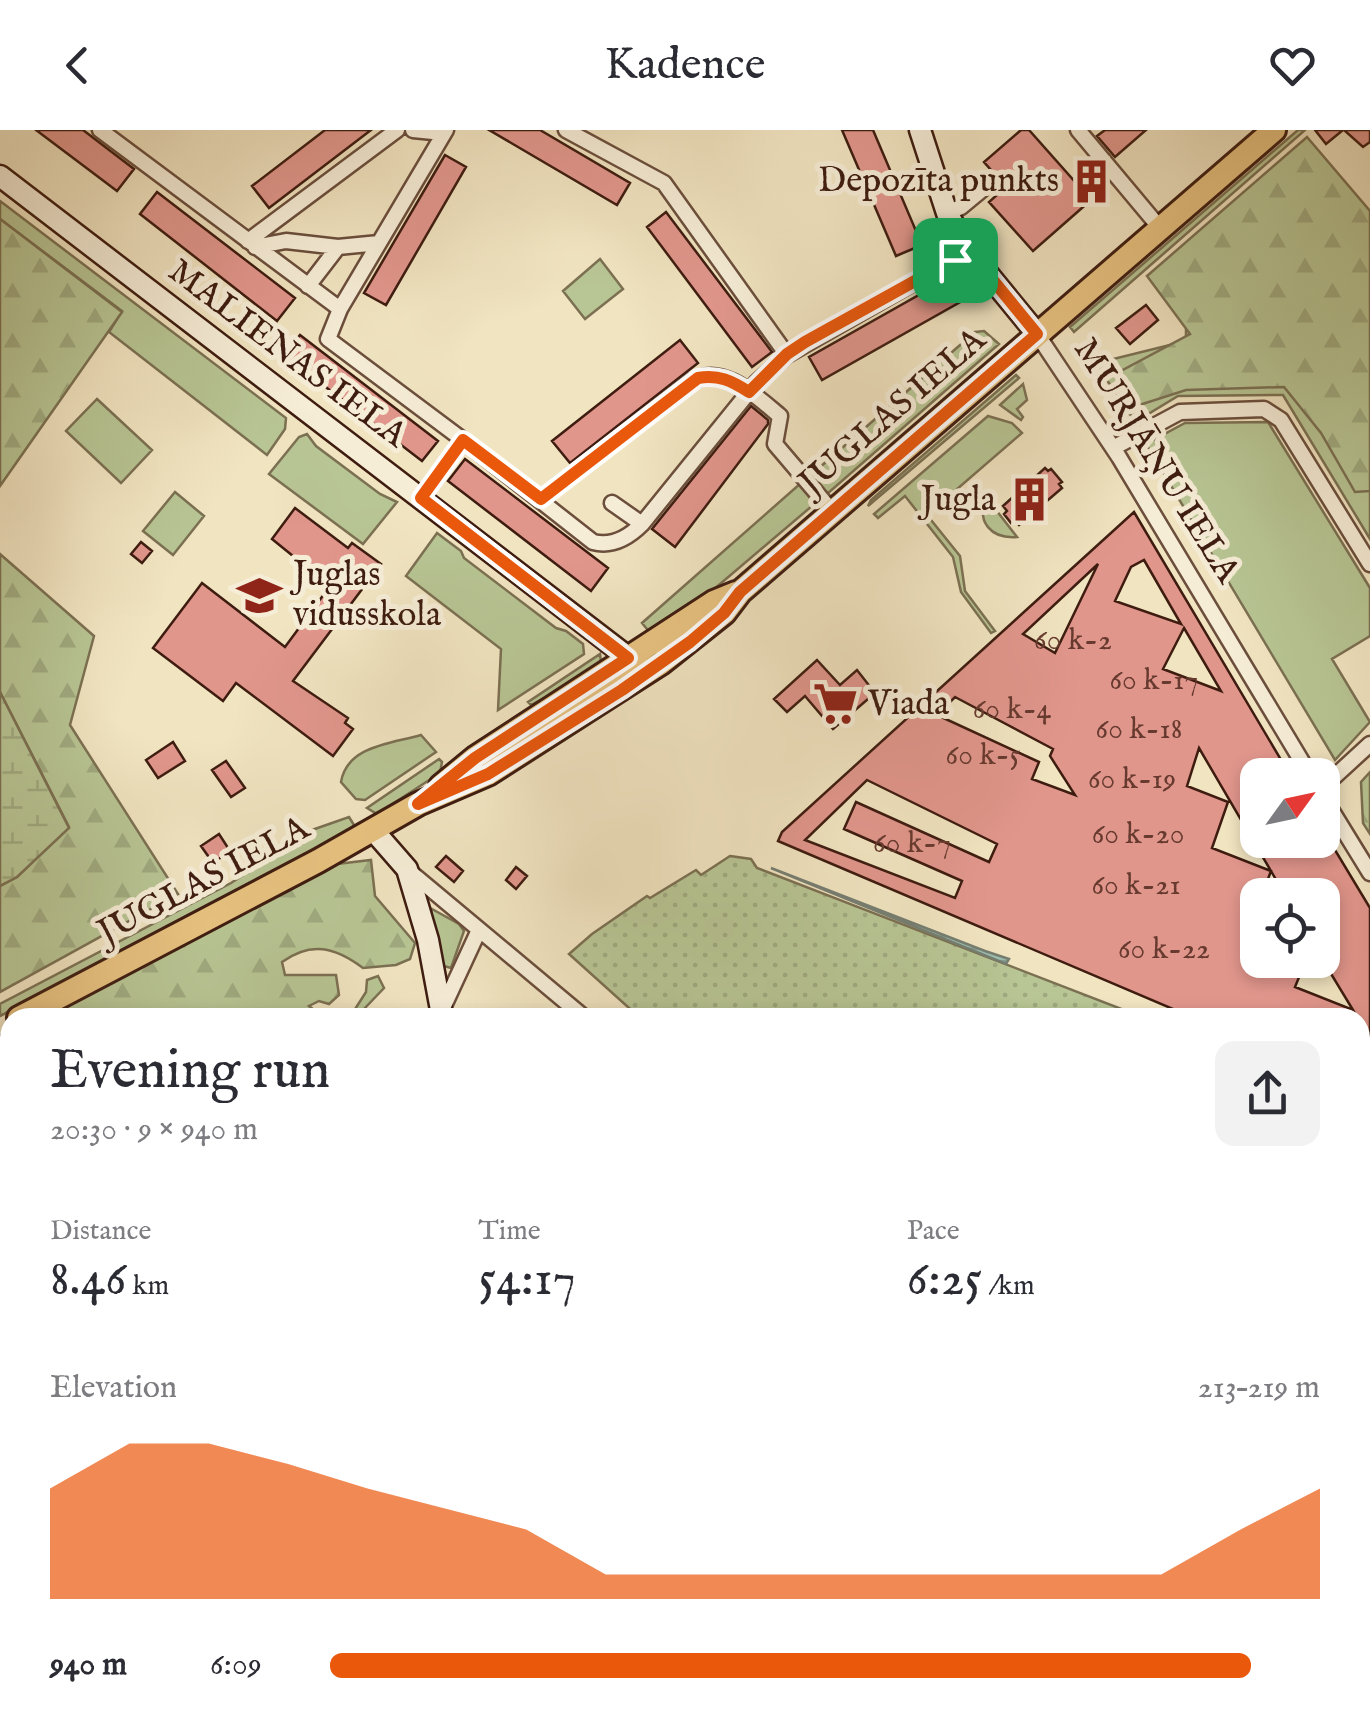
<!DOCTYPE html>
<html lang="en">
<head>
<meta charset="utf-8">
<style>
	:root { --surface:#fff; --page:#f2f2f3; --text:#2b2b33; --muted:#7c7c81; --accent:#ea580c }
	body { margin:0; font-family:"IM FELL English",serif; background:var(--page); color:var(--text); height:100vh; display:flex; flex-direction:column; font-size:38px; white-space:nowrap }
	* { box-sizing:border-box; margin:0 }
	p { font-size:32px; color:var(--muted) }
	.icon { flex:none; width:55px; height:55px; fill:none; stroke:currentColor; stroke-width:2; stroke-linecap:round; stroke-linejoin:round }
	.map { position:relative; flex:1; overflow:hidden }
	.sheet { position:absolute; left:0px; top:878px; width:1370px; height:718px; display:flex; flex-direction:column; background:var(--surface); border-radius:30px 30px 0 0; box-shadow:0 5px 15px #0003 }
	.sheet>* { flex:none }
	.needle { width:65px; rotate:57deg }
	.tools { position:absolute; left:1240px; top:628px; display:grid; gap:20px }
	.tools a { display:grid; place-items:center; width:100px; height:100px; border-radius:20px; background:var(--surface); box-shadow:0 5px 15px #0003; font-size:50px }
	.pin { position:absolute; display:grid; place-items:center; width:85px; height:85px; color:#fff; margin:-42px; border-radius:20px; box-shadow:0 5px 15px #0006 }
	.round { display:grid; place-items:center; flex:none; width:105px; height:105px; border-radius:20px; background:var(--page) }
	.head { display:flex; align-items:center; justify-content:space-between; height:170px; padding:0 50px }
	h1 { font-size:55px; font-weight:600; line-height:75px }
	.stats { display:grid; grid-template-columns:repeat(3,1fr); gap:15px; height:170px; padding:10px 50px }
	.stats div { display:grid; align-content:center }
	.stats b { font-size:50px; font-weight:600 }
	.stats small { font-size:28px; font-weight:400 }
	.stats p { font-size:28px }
	.chart { height:280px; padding:20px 50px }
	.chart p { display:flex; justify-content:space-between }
	.chart svg { width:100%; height:180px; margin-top:10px; fill:var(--accent); opacity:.7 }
	ul { padding:0 50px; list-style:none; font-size:32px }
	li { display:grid; grid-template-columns:160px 120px 1fr; align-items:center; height:75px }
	li i { height:25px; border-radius:12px; background:var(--accent) }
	header { display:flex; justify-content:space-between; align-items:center; height:130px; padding:0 50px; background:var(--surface); font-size:45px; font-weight:600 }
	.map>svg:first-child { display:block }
	.grass { fill:#b8c594; stroke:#7b7052; stroke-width:2.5 }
	.forest { fill:url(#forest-firs); stroke:#7b7052; stroke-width:2.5 }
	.wetland { fill:url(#wetland-marsh); stroke:#7b7052; stroke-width:2.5 }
	.garden { fill:url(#garden-dots); stroke:#7b7052; stroke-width:2.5 }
	.water { fill:url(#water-rules); stroke:#767e71; stroke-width:2.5 }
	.building { fill:#e1968c; stroke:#3e1c10; stroke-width:2.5; fill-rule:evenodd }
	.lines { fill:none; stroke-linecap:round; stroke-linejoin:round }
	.street-casing { stroke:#6b4e3c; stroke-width:19 }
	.secondary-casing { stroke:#3e1c10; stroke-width:25 }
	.primary-casing { stroke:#3e1c10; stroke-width:28 }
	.street { stroke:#f6edd7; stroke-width:14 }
	.secondary { stroke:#f6edd7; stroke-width:20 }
	.primary { stroke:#e8c280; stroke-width:22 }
	.route-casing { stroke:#fff; stroke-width:20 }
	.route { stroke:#ea580c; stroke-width:12 }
	.labels { text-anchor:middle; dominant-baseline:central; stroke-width:10; stroke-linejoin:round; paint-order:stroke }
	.number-label { font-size:30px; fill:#673a2f }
	.poi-label { font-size:35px; fill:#3e1c10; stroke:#f6edd7; text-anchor:end }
	.street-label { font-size:35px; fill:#3e1c10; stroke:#f6edd7 }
</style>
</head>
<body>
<header><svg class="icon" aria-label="back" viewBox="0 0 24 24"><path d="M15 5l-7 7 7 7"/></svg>Kadence<svg class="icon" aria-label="heart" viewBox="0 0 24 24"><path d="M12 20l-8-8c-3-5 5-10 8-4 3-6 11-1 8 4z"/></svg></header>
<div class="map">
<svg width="1370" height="1594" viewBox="0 0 1370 1594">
	<defs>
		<pattern id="forest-firs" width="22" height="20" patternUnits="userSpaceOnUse" patternTransform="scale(2.5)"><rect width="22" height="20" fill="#b8c594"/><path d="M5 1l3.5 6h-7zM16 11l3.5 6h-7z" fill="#9fa97f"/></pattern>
		<pattern id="wetland-marsh" width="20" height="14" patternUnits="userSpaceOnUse" patternTransform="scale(2.5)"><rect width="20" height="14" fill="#b8c594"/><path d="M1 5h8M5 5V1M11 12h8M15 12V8" fill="none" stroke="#9fa97f"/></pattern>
		<pattern id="garden-dots" width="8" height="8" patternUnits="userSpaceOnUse" patternTransform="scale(2.5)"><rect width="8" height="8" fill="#b8c594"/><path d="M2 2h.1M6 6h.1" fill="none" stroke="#9fa97f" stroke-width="1.8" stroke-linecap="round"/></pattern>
		<pattern id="water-rules" width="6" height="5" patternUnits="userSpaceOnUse" patternTransform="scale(2.5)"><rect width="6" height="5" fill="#9bbfb1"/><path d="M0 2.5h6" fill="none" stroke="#809a8f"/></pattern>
	</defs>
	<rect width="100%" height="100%" fill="#f1e4c1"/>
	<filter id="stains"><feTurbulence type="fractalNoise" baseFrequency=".002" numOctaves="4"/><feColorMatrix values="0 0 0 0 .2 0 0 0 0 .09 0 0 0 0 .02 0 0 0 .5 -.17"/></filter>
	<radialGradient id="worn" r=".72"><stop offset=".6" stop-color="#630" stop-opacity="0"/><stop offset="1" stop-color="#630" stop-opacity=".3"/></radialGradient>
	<path class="grass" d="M1298,0H1305L1074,202L1070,197Z
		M0,71L286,288L285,299L267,325L109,202L122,181L0,89Z
		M600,129L623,159L585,189L563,161Z
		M1320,197L1370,279V409L1283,265L1178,266L1135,292L1097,233L1186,211V200Z
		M984,201L999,214L827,364L811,345L975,202Z
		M1016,245L1019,248L868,376L871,370Z
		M1023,254L1027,270L1017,279L1023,287L1021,290L1000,275Z
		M97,269L152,320L121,353L66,301Z
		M988,286L1012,293L1022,303L927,385L960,426L965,461L995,501L991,503L961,462L953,427L905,366L878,388L874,384Z
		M1268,292L1370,458V506L1332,529L1370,592L1335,630L1146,314L1185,293Z
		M307,304L316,316L380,364L397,372L363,414L269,344L299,307Z
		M801,353L819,370L713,460L651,504L642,493Z
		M175,362L204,386L173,425L143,401Z
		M986,367L1017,407C991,409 976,392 986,367Z
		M437,403L461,421L464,428L556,498L566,501L583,514L584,524L498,580L501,519L406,446Z
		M600,524L601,532L595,541L531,575L528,572Z
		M421,605L436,622L365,670L356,669L341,652C347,616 390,614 421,605Z
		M439,629L442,632L440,643L377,684L367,678Z
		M349,687L354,695L350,701L257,754L0,886V874L231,753L312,700Z
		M432,779L459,794L464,801L451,838L440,835L430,785Z"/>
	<path class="forest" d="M1307,7L1370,81V361L1355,362L1321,303L1284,257L1186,260L1127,279L1106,249L1190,204L1147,146Z
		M0,89L122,182L0,356Z
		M0,424L94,506L70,595L178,764L0,862V756L17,747L69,697L0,562Z
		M1370,642V704L1363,693L1361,652Z
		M371,730L375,766L415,813L410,829L396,835L363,838C335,817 311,811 282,832L285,845H336L339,865L329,874L319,871L309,876L323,887L35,888L337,734Z
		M378,846L384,858L364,879L362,887H350L366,862L367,850Z
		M10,900V968L0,969V905Z"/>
	<path class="wetland" d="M0,562L69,698L17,747L0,756Z"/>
	<path class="garden" d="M730,726L751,729L757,738L1142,887H639L569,824L592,804L647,766L650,768L696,740L701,745Z
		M1360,972L1370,976V1071L1360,1065Z"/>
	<path class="water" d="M771,738L985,821L1009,829L1006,834Z"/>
	<path class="building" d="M36,0H83L134,39L117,61Z
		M325,0H371L269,78L252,56Z
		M489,0H540L630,53L617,75Z
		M842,0H873L922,115L896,126Z
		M1021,0H1029L1077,54L1090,44L1098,54L1086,64L1091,70L1033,121L989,72L1006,57L984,32Z
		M1105,0H1146L1115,27L1097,6Z
		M1315,0H1343L1326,14Z
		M1344,0H1370V12L1363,17Z
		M445,25L466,37L386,175L364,163Z
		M157,62L295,168L277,191L140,84Z
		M666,82L772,222L752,237L647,97Z
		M949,148L962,171L822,250L809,227Z
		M1146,175L1158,190L1130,214L1116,198Z
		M300,205L438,311L422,331L284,225Z
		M680,210L698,233L570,333L552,311Z
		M751,276L768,290V294L675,417L652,399Z
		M465,329L608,438L591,461L448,351Z
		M1045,338L1048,341L1051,339L1062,352L1059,354L1062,358L1019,395L1015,390L1011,393L1004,384L1007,381L1003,376Z
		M295,378L348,418L352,413L381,434L293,551L348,588L345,593L353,599L333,626L236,553L223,571L153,518L202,453L285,517L330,456L272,409Z
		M1134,382L1290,645H1258V710H1329L1370,778V910L1360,888H1291L1280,883L1279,888H1194L778,711L782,702ZM1144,430L1181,494L1115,471L1131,437ZM1098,434L1055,523L1023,504ZM1184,498L1221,561L1163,539ZM955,567L1053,619L1050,626L1075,665L1032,649L1039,632L937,585ZM1199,618L1285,765H1322V829L1353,880L1295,857L1306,830H1258V765H1262L1271,741L1212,718L1228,672L1187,656ZM867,650L997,714L989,732L856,672L844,699L962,751L955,768L805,710Z
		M141,412L152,421L142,433L131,424Z
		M817,530L840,555L857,540L875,563L833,599L805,566L787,582L774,569Z
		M173,612L185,631L158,648L146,630Z
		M226,631L245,658L231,667L212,640Z
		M219,704L230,721L213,733L201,716Z
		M446,726L463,741L454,752L436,737Z
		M516,737L527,746L516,759L506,750Z"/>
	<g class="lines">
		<defs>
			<path id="street" d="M100,0L340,179L328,209L463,310L421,368
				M413,0L443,3
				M566,0L664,53L787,225
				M1078,0L1160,98
				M947,83L961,77L990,53
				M248,111L397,0
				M255,117L286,111L338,117
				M308,156L338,117L379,113
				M340,179L446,0
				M1037,204L1119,327L1310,645
				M463,310L593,412C612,417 628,408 642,394L757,252L787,225L969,121
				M1113,318L1180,282L1264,279L1281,290L1370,434
				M541,369L691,252C722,232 757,267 780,286L775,314L832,381
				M612,373L642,394
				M1322,658L1370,614
				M1322,665L1370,743
				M409,741L585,888
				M442,880L479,800
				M1360,1219L1370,1226
				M1360,1434L1370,1426
				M1360,1512L1370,1519"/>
			<path id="secondary" d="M920,0L947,83L969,121L1037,204
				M0,46L629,528
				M373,700L407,739L428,810L441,880L438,888
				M365,1585L368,1594"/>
			<path id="primary" d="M441,656L475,628L714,472L736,463
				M19,888L318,731L418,674L488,644L661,533L724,483L740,462L1274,0"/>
		</defs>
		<use href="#street" class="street-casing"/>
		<use href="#secondary" class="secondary-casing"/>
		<use href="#primary" class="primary-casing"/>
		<use href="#street" class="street"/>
		<use href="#secondary" class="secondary"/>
		<use href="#primary" class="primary"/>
	</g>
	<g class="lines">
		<defs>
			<path id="route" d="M969,121L1037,204L740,462L724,483L690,512L622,560L488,644L418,674L475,628L628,528L421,368L463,310L541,369L698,248C718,244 732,251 749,262L787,224L805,212Z"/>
		</defs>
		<use href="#route" class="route-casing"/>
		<use href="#route" class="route"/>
	</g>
	<defs>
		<symbol id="building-bare" viewBox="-9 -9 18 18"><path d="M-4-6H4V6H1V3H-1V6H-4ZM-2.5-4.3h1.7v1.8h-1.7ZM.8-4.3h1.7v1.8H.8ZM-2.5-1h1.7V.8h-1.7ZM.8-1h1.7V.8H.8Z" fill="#8f2418" stroke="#f6edd7" stroke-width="2.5" paint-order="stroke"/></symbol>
		<symbol id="school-bare" viewBox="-9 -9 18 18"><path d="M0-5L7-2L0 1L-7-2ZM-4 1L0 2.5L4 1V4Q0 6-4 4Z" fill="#8f2418" stroke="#f6edd7" stroke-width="2.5" paint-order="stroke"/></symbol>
		<symbol id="supermarket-bare" viewBox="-9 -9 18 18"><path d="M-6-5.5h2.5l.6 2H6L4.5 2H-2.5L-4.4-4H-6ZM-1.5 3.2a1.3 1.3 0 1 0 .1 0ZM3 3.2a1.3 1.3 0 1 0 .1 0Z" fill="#8f2418" stroke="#f6edd7" stroke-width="2.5" paint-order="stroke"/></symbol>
	</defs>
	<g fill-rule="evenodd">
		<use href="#building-bare" x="1060" y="20" width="63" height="63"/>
		<use href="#building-bare" x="998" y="338" width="63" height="63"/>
		<use href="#school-bare" x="228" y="434" width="63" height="63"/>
		<use href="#supermarket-bare" x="804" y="542" width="63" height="63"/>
	</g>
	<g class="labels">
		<g class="number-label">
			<text x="1073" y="511">60 k-2</text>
			<text x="1154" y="551">60 k-17</text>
			<text x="1012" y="580">60 k-4</text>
			<text x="1139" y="600">60 k-18</text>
			<text x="983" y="626">60 k-5</text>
			<text x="1132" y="650">60 k-19</text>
			<text x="1138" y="705">60 k-20</text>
			<text x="912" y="714">60 k-7</text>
			<text x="1136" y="756">60 k-21</text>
			<text x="1164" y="820">60 k-22</text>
		</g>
		<g class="poi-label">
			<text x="1059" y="51">Depozīta punkts</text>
			<text x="996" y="370">Jugla</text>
			<text x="293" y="445" text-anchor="start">Juglas<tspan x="293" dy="40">vidusskola</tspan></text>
			<text x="868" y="574" text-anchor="start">Viada</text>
		</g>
		<g class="street-label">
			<text transform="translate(287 224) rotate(37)">MALIENAS IELA</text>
			<text transform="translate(893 282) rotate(-41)">JUGLAS IELA</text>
			<text transform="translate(1156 331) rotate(58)">MURJĀŅU IELA</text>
			<text transform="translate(204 751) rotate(-28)">JUGLAS IELA</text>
		</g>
	</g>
	<rect width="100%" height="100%" filter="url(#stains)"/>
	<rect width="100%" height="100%" fill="url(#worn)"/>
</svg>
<div class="tools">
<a><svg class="needle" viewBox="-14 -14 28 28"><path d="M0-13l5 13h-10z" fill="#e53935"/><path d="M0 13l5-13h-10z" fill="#7c7c81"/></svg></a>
<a><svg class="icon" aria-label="locate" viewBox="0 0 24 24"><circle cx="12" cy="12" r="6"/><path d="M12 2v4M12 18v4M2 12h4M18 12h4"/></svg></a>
</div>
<div class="pin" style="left:955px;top:130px;background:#1e9e55"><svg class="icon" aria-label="arrive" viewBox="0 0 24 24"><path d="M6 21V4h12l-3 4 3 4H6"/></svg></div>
<section class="sheet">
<div class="head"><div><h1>Evening run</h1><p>20:30 · 9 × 940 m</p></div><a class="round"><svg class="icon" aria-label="share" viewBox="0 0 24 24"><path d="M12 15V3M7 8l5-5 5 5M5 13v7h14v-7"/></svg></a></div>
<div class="stats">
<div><p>Distance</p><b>8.46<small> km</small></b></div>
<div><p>Time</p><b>54:17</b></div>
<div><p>Pace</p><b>6:25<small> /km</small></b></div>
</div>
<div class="chart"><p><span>Elevation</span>213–219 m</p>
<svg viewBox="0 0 160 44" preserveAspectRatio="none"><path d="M0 44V17L10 6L20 6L30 11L40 17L50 22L60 27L70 38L80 38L90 38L100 38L110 38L120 38L130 38L140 38L150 27L160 17V44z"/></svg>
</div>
<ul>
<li><b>940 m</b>6:09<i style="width:93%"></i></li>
</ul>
</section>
</div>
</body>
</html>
